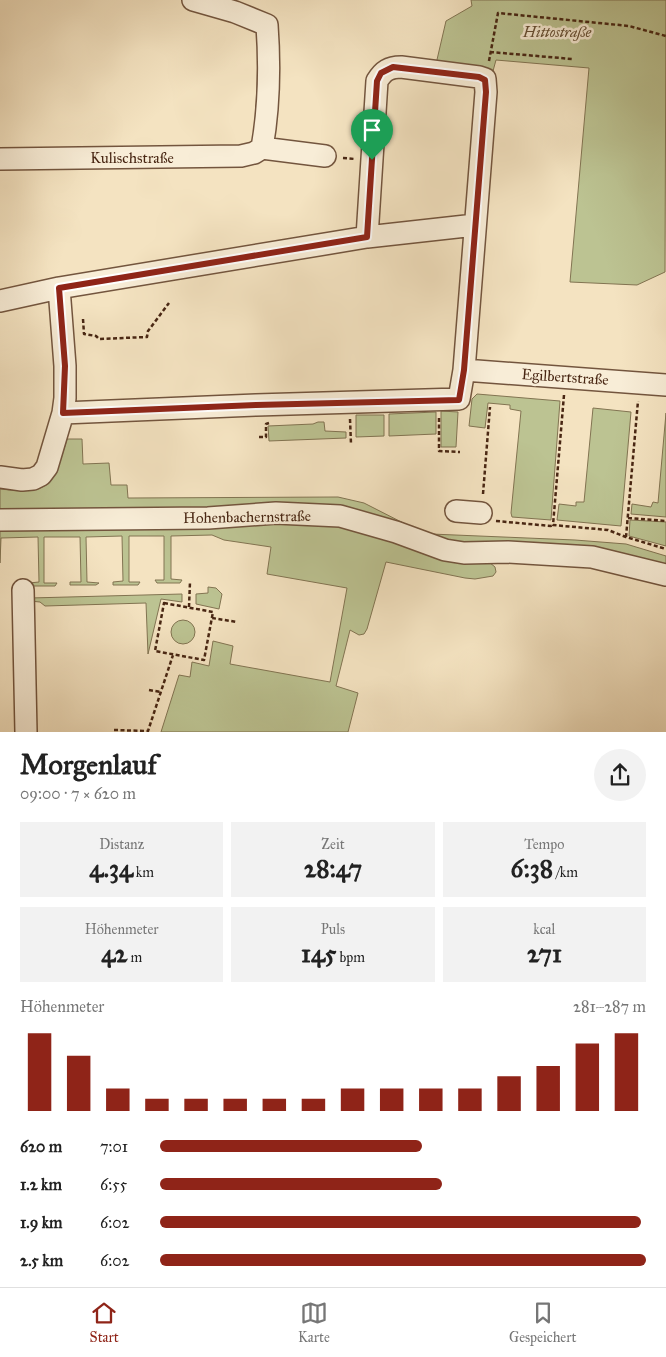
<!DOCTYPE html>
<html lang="de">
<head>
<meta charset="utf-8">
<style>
	:root { --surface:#fff; --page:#f2f2f2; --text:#222; --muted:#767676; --line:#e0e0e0; --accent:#8f2418 }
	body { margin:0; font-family:"IM FELL Great Primer",serif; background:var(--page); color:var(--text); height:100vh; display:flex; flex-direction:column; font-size:19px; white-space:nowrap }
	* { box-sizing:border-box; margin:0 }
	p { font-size:16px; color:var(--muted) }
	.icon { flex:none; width:28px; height:28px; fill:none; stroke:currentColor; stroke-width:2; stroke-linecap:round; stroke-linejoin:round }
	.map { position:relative; height:732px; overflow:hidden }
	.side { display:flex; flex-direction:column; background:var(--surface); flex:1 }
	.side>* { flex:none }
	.pin { position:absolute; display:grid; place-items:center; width:42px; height:42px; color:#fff; margin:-51px -21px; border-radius:50% 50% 50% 0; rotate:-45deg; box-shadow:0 0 5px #0007 }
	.pin .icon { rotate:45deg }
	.round { display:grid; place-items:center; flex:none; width:52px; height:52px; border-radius:26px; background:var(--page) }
	.summary { display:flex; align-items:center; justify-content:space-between; height:85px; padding:0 20px }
	h1 { font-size:28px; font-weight:800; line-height:38px }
	.metrics { display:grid; grid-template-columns:repeat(3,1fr); gap:8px; height:85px; padding:5px 20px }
	.metrics div { display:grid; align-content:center; border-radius:0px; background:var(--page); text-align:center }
	.metrics b { font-size:25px; font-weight:800 }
	.metrics small { font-size:14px; font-weight:400 }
	.metrics p { font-size:14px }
	.chart { height:140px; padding:10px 20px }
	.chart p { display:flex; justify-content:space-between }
	.chart svg { width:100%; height:90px; margin-top:5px; stroke:var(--accent); stroke-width:6 }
	ul { padding:0 20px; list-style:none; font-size:16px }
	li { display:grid; grid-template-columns:80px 60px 1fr; align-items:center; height:38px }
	li i { height:12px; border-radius:6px; background:var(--accent) }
	.tabs { display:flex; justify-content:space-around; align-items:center; height:70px; border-top:1px solid var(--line); background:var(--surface); font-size:14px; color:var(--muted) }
	.tabs a { display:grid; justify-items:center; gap:2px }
	.tabs .on { color:var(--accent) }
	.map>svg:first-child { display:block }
	.green { fill:#bcc392; stroke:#827452 }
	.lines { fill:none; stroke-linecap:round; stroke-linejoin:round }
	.minor-casing { stroke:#73553e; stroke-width:24 }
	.path { stroke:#482613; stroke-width:2.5; stroke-dasharray:4 2.5; stroke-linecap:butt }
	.minor { stroke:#f8edd7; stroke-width:21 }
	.route-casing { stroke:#fff; stroke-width:10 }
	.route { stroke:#8f2418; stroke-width:6 }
	.labels { text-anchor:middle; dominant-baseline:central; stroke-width:5; stroke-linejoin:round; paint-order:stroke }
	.park-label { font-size:15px; font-style:italic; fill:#654d33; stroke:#f8edd7 }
	.street-label { font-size:15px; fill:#482613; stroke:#f8edd7 }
</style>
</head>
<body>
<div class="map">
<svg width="666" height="732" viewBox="0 0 666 732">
	<rect width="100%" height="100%" fill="#f4e3c1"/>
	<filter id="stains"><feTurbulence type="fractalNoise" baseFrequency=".004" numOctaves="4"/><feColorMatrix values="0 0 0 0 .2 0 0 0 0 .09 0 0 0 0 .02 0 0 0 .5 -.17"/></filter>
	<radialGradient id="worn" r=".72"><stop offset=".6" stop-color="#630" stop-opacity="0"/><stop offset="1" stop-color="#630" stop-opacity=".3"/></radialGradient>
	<path class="green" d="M471,0H666L665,272L637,285L570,282L589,68L496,60L493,71L436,64L446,21L472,6Z
		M477,394L560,401L551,520L512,517L511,513L521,411L510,409V405L488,403L485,428L469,426L472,399Z
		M593,408L631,412L621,526L557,520L559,504L576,506V502H584Z
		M441,411L458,412L456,447H441Z
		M436,412V434L389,436V414Z
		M666,413V517L631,514L632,504L651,507L653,502L658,503Z
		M356,415H384V436L356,437Z
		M318,422H324L325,431L346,432V438L269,441L268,426L313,424Z
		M67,439H82L83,464L109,463L111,485H127L128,498L338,497L364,503L419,531L431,534L575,540L626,544L666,556V569L468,548L376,518L0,514V489C52,495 53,485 67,439Z
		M630,520L666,522V546L629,536Z
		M275,521L329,524L489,562L495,567L496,572L493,576L475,579L465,578L386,562L367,629L364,634L359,635L350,630L336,686L358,693L348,732H161L179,675L190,677L192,662L209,666L213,641L233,646L230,664L330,682L347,588L267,574L271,547L224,540L212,535L171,536V579L182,580L180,583H157L155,580H164V536H129V582H140L138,585H113V582L123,581L122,536L86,537L87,582L99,583L96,585H70V582H81L80,537H44V583H57L55,586H29V583L39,582L38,537L1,538L0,563V526Z
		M208,587L216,588L222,594L219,609L196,604V594L208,593Z
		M182,594V602L161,599L148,654L146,603L45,606L40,602L29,601L30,598Z
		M171 632a12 12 0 1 1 24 0a12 12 0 1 1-24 0Z"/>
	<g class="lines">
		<defs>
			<path id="minor" d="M193,0L235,12L267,25C270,66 269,108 262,148
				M0,159L241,156L254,153L262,148L325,156
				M0,301L59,288L367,237L475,225
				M464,370L666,385
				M63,413L256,405L459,399L464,370L486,92L485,79L479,77L401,67C389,67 383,71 377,81L367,237
				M0,477L22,480L33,479L41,475L47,467L63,413L65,398V366L59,288
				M456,511L481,513
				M0,520L208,518L276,513L340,516L396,532L445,550L464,553L508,552L592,557L666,575
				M23,590L26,732"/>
		</defs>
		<use href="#minor" class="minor-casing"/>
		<path class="path" d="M490,52L572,59
			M489,61L498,13L629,26L666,36
			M343,158L355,159
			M83,319L84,334L96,336L99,339L147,337L148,331L169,303
			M564,395L553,525L608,530L626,537L666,549
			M439,418V451L460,452
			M350,419L351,444
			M259,437H266V424L269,423
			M483,494L490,407
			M628,518L666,521
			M496,521L551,526L553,525
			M626,537L638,401
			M164,603L213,612L204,660L155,651Z
			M189,607L190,582
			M212,618L237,622
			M149,690L161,692
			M114,730L148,731L173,655"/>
		<use href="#minor" class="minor"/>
	</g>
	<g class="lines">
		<defs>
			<path id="route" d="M393,67L479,77L485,80L486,92L464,370L459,400L256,405L63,413L65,366L59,288L367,237L377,81L381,73Z"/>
		</defs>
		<use href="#route" class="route-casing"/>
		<use href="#route" class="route"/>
	</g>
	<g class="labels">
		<g class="park-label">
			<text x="557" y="32">Hittostraße</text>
		</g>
		<g class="street-label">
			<text x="132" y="158">Kulischstraße</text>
			<text transform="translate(565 377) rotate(4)">Egilbertstraße</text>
			<text transform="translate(247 517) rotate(-1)">Hohenbachernstraße</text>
		</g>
	</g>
	<rect width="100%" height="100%" filter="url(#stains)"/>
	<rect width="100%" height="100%" fill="url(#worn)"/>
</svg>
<div class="pin" style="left:372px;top:160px;background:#1e9e55"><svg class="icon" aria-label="arrive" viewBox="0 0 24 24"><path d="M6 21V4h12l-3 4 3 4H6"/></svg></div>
</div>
<section class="side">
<div class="summary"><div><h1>Morgenlauf</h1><p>09:00 · 7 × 620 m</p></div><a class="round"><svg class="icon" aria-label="share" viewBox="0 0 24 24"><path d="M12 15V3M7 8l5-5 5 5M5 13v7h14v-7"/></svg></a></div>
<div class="metrics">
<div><p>Distanz</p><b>4.34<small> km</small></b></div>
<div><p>Zeit</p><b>28:47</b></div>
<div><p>Tempo</p><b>6:38<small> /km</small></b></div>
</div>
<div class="metrics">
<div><p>Höhenmeter</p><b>42<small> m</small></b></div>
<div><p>Puls</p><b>145<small> bpm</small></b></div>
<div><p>kcal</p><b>271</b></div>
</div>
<div class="chart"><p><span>Höhenmeter</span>281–287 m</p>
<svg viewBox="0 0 160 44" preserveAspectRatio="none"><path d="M5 44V6M15 44V17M25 44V33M35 44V38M45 44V38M55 44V38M65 44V38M75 44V38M85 44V33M95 44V33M105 44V33M115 44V33M125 44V27M135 44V22M145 44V11M155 44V6"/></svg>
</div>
<ul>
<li><b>620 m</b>7:01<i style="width:54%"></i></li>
<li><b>1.2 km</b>6:55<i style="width:58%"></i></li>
<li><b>1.9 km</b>6:02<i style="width:99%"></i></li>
<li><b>2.5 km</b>6:02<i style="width:100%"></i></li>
</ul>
</section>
<nav class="tabs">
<a class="on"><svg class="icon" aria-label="home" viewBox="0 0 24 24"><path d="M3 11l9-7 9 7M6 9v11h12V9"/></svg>Start</a>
<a><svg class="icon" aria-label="map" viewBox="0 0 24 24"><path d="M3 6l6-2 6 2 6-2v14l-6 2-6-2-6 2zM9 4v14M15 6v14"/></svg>Karte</a>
<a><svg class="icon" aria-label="saved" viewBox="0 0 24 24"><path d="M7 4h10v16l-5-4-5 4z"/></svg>Gespeichert</a>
</nav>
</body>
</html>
